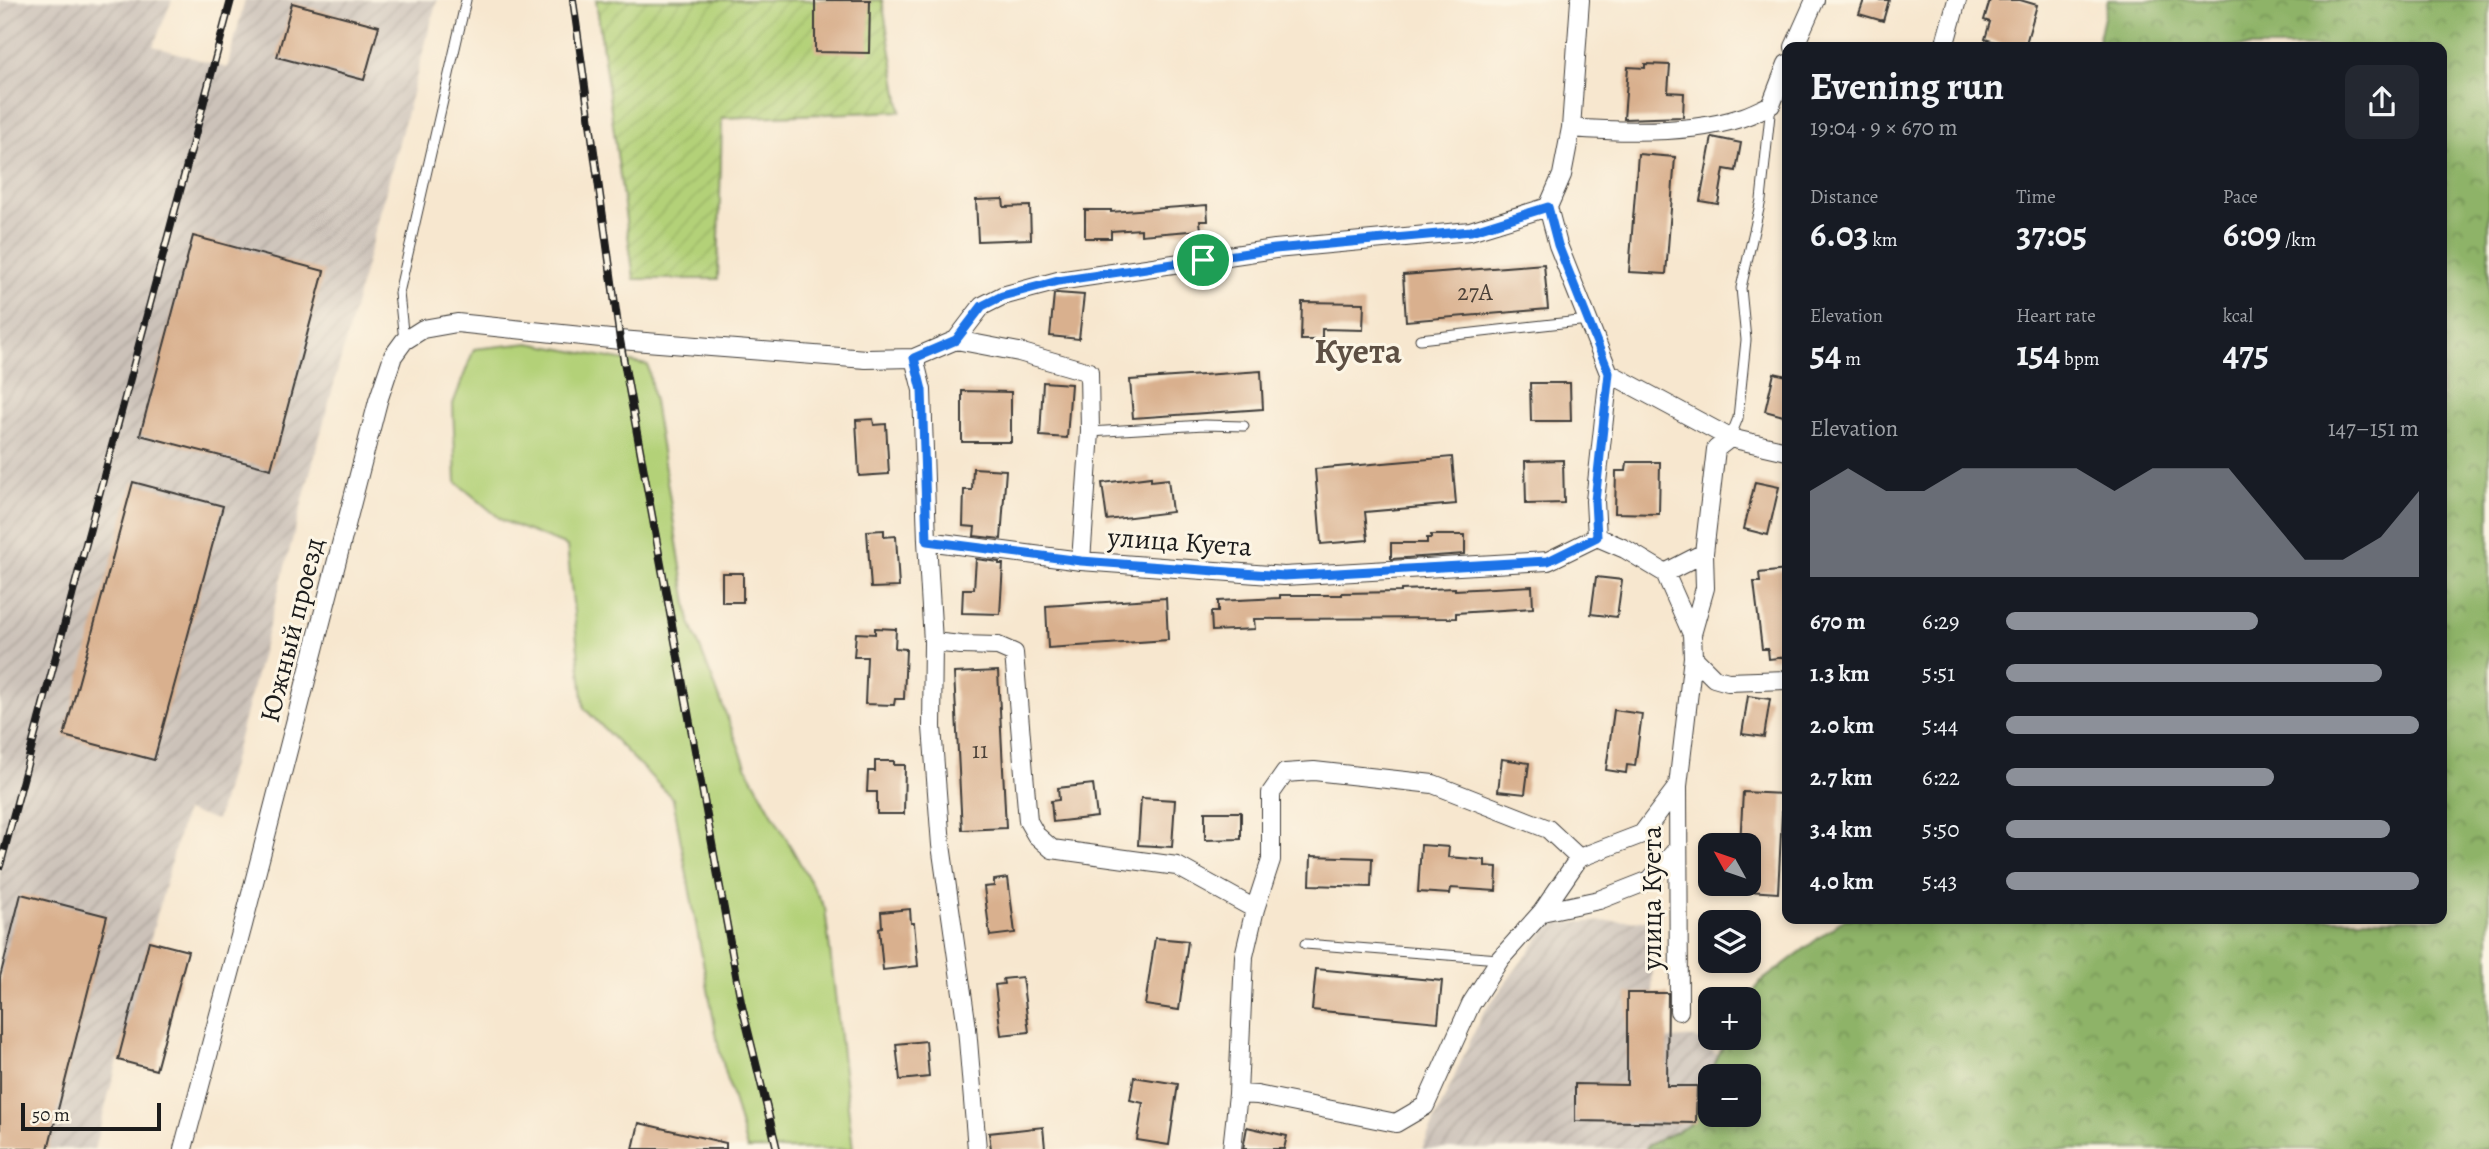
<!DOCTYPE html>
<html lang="en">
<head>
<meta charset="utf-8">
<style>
	:root { --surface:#171b24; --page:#242831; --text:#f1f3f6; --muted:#9ea1a6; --accent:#8c9099 }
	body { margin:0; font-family:Alegreya,serif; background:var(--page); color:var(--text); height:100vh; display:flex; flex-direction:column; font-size:26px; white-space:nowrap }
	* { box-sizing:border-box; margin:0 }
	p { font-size:23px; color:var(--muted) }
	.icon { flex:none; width:38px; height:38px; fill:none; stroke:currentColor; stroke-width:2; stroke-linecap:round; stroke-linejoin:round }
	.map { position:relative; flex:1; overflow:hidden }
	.drawer { position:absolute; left:1782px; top:42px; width:665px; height:882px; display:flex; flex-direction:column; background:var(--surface); border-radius:14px; box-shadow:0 4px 10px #0003 }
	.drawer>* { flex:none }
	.needle { width:46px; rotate:310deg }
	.controls { position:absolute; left:1698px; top:833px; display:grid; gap:14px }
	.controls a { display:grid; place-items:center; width:63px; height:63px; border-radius:14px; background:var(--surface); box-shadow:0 4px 10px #0003; font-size:35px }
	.scale { position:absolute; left:21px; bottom:18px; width:140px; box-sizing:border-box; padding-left:7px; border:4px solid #1c1c1c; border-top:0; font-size:19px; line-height:24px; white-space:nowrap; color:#1c1c1c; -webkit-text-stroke:5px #fcf5e5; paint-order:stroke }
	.pin { position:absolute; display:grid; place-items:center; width:60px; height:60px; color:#fff; margin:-30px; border:4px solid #fff; border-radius:50%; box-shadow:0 2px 7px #0007 }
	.round { display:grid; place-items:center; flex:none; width:74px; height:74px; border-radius:14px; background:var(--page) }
	.summary { display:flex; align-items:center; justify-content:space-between; height:119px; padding:0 28px }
	h1 { font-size:38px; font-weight:700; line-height:52px }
	.figures { display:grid; grid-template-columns:repeat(3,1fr); gap:10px; height:119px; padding:7px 28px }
	.figures div { display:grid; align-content:center }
	.figures b { font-size:35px; font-weight:700 }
	.figures small { font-size:19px; font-weight:400 }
	.figures p { font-size:19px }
	.chart { height:196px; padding:14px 28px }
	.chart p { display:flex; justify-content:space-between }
	.chart svg { width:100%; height:126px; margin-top:7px; fill:var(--accent); opacity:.7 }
	ul { padding:0 28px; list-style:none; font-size:23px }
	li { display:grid; grid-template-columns:112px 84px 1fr; align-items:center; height:52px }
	li i { height:18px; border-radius:9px; background:var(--accent) }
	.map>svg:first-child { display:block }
	.industrial { fill:url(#industrial-furrows) }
	.grass { fill:#b3d178; stroke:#68764a; stroke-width:2 }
	.forest { fill:url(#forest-crowns); stroke:#556842; stroke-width:2; fill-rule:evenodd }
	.garden { fill:url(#garden-furrows); stroke:#68764a; stroke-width:2 }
	.building { fill:#d9b08e }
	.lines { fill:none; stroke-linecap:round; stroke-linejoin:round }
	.service-casing { stroke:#3d3a37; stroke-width:11 }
	.minor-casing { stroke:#3d3a37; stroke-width:20 }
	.service { stroke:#fff; stroke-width:9 }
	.minor { stroke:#fff; stroke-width:18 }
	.rail-casing { stroke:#1c1c1c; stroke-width:8 }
	.rail { stroke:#fcf5e5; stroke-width:5; stroke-dasharray:16; stroke-linecap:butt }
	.route-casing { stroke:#fff; stroke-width:14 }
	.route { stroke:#1a73e8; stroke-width:9 }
	.labels { text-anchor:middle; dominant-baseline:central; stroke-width:6; stroke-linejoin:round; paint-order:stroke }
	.number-label { font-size:24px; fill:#4b4138 }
	.street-label { font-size:28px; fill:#1c1c1c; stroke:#fcf5e5 }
	.district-label { font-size:35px; font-weight:bold; fill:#5e5044; stroke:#fcf5e5 }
</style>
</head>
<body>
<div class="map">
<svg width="2489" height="1149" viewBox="0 0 2489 1149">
	<defs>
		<pattern id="industrial-furrows" width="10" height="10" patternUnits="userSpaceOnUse" patternTransform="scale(1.75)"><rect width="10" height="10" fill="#ccc2b9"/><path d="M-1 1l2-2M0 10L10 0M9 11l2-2" fill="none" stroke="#afa69e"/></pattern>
		<pattern id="forest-crowns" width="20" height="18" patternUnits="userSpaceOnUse" patternTransform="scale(1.75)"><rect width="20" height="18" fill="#8eb368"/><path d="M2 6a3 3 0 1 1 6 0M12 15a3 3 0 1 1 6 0" fill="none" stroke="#739155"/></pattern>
		<pattern id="garden-furrows" width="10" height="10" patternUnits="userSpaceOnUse" patternTransform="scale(1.75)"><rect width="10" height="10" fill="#b3d178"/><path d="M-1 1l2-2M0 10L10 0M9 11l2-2" fill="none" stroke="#99b367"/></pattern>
	</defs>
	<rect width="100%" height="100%" fill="#fcf5e5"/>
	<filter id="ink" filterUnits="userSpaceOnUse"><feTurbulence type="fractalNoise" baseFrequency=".0143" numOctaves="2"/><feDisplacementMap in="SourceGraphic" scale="14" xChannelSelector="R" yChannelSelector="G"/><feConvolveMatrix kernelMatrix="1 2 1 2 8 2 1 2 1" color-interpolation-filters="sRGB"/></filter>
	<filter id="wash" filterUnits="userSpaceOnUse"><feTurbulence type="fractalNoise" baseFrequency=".00686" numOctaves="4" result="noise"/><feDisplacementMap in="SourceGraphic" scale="28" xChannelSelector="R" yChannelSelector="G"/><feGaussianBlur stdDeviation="1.57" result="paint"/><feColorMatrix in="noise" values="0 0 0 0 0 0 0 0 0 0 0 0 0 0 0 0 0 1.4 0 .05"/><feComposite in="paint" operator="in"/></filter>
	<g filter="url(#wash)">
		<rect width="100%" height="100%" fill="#f7e7cf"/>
		<path class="industrial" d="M0,0H172L153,46L227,68L245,0H437L217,820L185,811L94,1149H0Z
			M1653,920L1652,1041L1694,1037L1718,1056L1690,1125L1648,1145L1646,1149H1422L1482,1015L1550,923Z"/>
		<path class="grass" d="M529,343L648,365L690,622L747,768L825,908L853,1149H747L719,1049L673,799L584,708L567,546L503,521L456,482L453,404L474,349Z"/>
		<path class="forest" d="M2108,0H2489V1149H1646L1648,1145L1690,1125L1718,1056L1728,1038H1748V1003L1759,983L1844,919H2441V47H2097ZM1710,1076H1748V1115H1710Z"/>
		<path class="garden" d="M596,0H882L901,111L722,118L718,279H634Z"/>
		<g id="blocks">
			<path class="building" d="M815,0H870L869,53L815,52Z
				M1864,0H1889L1883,21L1859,14Z
				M1990,0H2020L2037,5L2025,47H2012L1985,39L1990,22L1984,20Z
				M292,3L379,26L364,80L277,57Z
				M1645,64L1670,65L1668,92L1684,93L1683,117L1624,119L1628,67L1645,68Z
				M1712,137L1741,143L1736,171L1724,169L1718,204L1700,201Z
				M1638,154L1675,157L1666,274L1629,272Z
				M1003,199L1004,207L1030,206L1031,239L978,241L976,200Z
				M1207,205L1208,221H1200L1201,230L1141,235V229L1111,231V238H1085V210H1111V212Z
				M193,236L324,271L271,469L140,435Z
				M1544,264L1548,309L1406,321L1403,275Z
				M1057,293L1084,295L1079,339L1050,336L1054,294Z
				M1302,302L1364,303L1363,330L1322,329V340H1301Z
				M1261,371L1263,409L1133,418L1130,380Z
				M1774,373L1787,376V417L1765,411Z
				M1043,382L1071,384L1067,438L1040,436Z
				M1530,383H1570L1571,421H1531Z
				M962,391L1011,392V442H962Z
				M873,419L874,425L886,424L889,474L859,476L856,420Z
				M1452,457L1456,504L1365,512L1368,540L1321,544L1315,469Z
				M1563,460L1564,503L1526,504L1525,461Z
				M1627,462H1660L1659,514L1615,513L1616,471H1626Z
				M973,468L1006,470L1001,539L974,536L975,527L963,526L964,490H972Z
				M1151,477V481L1168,479L1172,512L1107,520L1102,483Z
				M133,482L223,506L154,760L64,736Z
				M1755,482L1779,487L1768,535L1744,529Z
				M884,530V537L896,536L899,587L871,588L867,531Z
				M1431,535H1465V554L1391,559V543H1427V538H1431Z
				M976,559L999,562V564H1003L1000,614L962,613L963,589H974Z
				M1787,570V657L1769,659L1768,649H1762L1754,582H1760L1759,573Z
				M722,573H743V602H722Z
				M1596,577L1622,580L1617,617L1591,614Z
				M1532,586L1533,608L1456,613V618L1254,619L1255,629L1212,631L1211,612H1218V601L1280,598V595H1342V593L1401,592V590L1455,588V590Z
				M1166,598L1168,640L1048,648L1046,606Z
				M875,628L896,629L895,648L906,649L904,699H895L894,705L865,704L867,657H854L856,633L875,634Z
				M998,671L1006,828L962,830L954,673Z
				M1748,696L1770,699L1764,737L1742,734Z
				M1614,710L1642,714L1635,766L1627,765L1626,773L1606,770Z
				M1502,759L1529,763L1525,794L1498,791Z
				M875,761H894V765H905L904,814H877V792H867L868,771H875Z
				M1093,784L1097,817L1053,822L1051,801L1059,800L1058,788Z
				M1743,792L1783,794L1778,893L1748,891V845H1740Z
				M1141,798L1175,800L1172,847L1138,845Z
				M1205,812H1241V839L1205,840Z
				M1421,845L1449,847L1448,857L1485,860V866L1497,867L1496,891L1451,888L1450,894L1418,892Z
				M1311,856L1372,858L1371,887L1310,885Z
				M1008,878L1015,933L990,936L984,887L994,886V880Z
				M21,894L107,916L48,1149H0V977Z
				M910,909L911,923H914L918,966L883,970L879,928L882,927L881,912Z
				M1155,938L1188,941L1179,1010L1145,1005Z
				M149,941L188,951L156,1070L118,1060Z
				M1316,969L1442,981L1438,1022L1312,1010Z
				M1022,977L1029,1032L1001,1035L995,985L1004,984L1003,979Z
				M1627,993H1668L1667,1086H1697L1696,1123L1575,1121V1084L1627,1085Z
				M926,1041L929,1077L900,1080L896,1044Z
				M1134,1077L1178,1084L1169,1145L1137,1140L1143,1103L1130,1100Z
				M639,1123L726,1143V1149H633Z
				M1043,1127L1045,1148L991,1149L989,1133Z
				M1247,1127L1287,1136L1284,1149H1243Z"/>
		</g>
	</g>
	<g filter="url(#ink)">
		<use href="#blocks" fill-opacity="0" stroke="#3d3a37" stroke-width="2"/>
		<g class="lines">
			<defs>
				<path id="service" d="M1420,339L1588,320
					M404,341L399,293L466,0
					M1090,432L1204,425L1244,426
					M1730,438L1738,418L1746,340L1741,288L1761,200L1771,105
					M1305,944L1499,959"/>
				<path id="minor" d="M1794,47L1815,0
					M1944,47L1957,0
					M1571,128C1622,132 1691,134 1740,118C1751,115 1761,109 1771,105L1787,64
					M1548,207L1558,245L1609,373L1730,438L1787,451
					M956,340L1019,352L1089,372L1090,432L1081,561L1284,576L1548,561L1597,537
					M914,358L922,390L927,541L933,642L932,727L941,845L967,1028L977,1149
					M1609,373L1595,501L1597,537L1625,549L1665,573L1692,634L1693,657L1678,786L1679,1011
					M927,541L1081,561
					M1665,573L1704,553
					M1692,634L1705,588L1704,553L1716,449L1730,438
					M933,642L961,645L998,646L1014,653L1028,821L1036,835L1052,849L1177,866L1255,909
					M1693,657L1714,678L1728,682L1787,680
					M1542,912L1599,900L1650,880L1678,848
					M1238,1094L1244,956L1255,909L1271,860V793L1285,773L1314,771L1433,784L1548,829L1579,858
					M183,1149L243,925L378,401L393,356L404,341L423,329L457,323L620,340L866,359L914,358L956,340L982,306L1002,296L1058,281L1275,249L1470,231L1548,207L1562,175L1571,128L1580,0
					M1232,1149L1238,1094L1257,1095L1396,1123L1425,1106L1471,1004L1500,959L1542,912L1579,858L1642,834L1678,786"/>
			</defs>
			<use href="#service" class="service-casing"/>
			<use href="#minor" class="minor-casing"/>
			<use href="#service" class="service"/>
			<use href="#minor" class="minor"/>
			<defs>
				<path id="rail" d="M573,0L620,340L741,1002L777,1149
					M0,866L231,0"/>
			</defs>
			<use href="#rail" class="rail-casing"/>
			<use href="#rail" class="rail"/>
		</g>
	</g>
	<g class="lines" filter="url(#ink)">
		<defs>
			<path id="route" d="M1548,207L1558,245L1609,373L1595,501L1597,537L1548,561L1284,576L1081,561L927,541L922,390L914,358L956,340L982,306L1002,296L1058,281L1275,249L1471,231Z"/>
		</defs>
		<use href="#route" class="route-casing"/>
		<use href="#route" class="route"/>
	</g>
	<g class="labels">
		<g class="number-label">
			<text x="1475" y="292">27А</text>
			<text x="980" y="750">11</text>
		</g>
		<g class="street-label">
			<text transform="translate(1180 542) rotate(4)">улица Куета</text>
			<text transform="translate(292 630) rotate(-76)">Южный проезд</text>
			<text transform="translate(1652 898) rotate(-90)">улица Куета</text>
		</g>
		<g class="district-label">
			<text x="1358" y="351">Куета</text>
		</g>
	</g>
</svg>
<div class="controls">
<a><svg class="needle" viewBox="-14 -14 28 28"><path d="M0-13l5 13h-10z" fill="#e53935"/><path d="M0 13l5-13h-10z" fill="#9ea1a6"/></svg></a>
<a><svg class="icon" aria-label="layers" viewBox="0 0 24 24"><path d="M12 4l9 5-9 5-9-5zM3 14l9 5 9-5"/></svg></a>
<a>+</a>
<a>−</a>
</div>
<div class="scale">50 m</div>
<div class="pin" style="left:1203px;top:260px;background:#1e9e55"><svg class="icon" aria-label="arrive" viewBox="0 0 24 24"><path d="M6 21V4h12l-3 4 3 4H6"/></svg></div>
<section class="drawer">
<div class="summary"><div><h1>Evening run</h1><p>19:04 · 9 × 670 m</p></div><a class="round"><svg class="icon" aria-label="share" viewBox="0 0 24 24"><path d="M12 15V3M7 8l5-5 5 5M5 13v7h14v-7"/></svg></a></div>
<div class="figures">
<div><p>Distance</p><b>6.03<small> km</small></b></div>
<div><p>Time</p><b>37:05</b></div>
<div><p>Pace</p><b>6:09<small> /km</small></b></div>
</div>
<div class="figures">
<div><p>Elevation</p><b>54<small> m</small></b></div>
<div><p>Heart rate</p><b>154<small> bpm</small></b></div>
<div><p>kcal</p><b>475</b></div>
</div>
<div class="chart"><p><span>Elevation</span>147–151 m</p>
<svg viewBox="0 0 160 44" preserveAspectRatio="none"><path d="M0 44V14L10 6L20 14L30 14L40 6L50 6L60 6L70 6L80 14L90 6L100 6L110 6L120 22L130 38L140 38L150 30L160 14V44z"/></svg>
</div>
<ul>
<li><b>670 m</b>6:29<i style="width:61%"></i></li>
<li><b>1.3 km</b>5:51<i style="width:91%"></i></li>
<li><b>2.0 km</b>5:44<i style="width:100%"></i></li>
<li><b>2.7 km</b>6:22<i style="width:65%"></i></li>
<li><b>3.4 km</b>5:50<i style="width:93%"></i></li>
<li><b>4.0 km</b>5:43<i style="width:100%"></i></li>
</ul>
</section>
</div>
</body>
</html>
